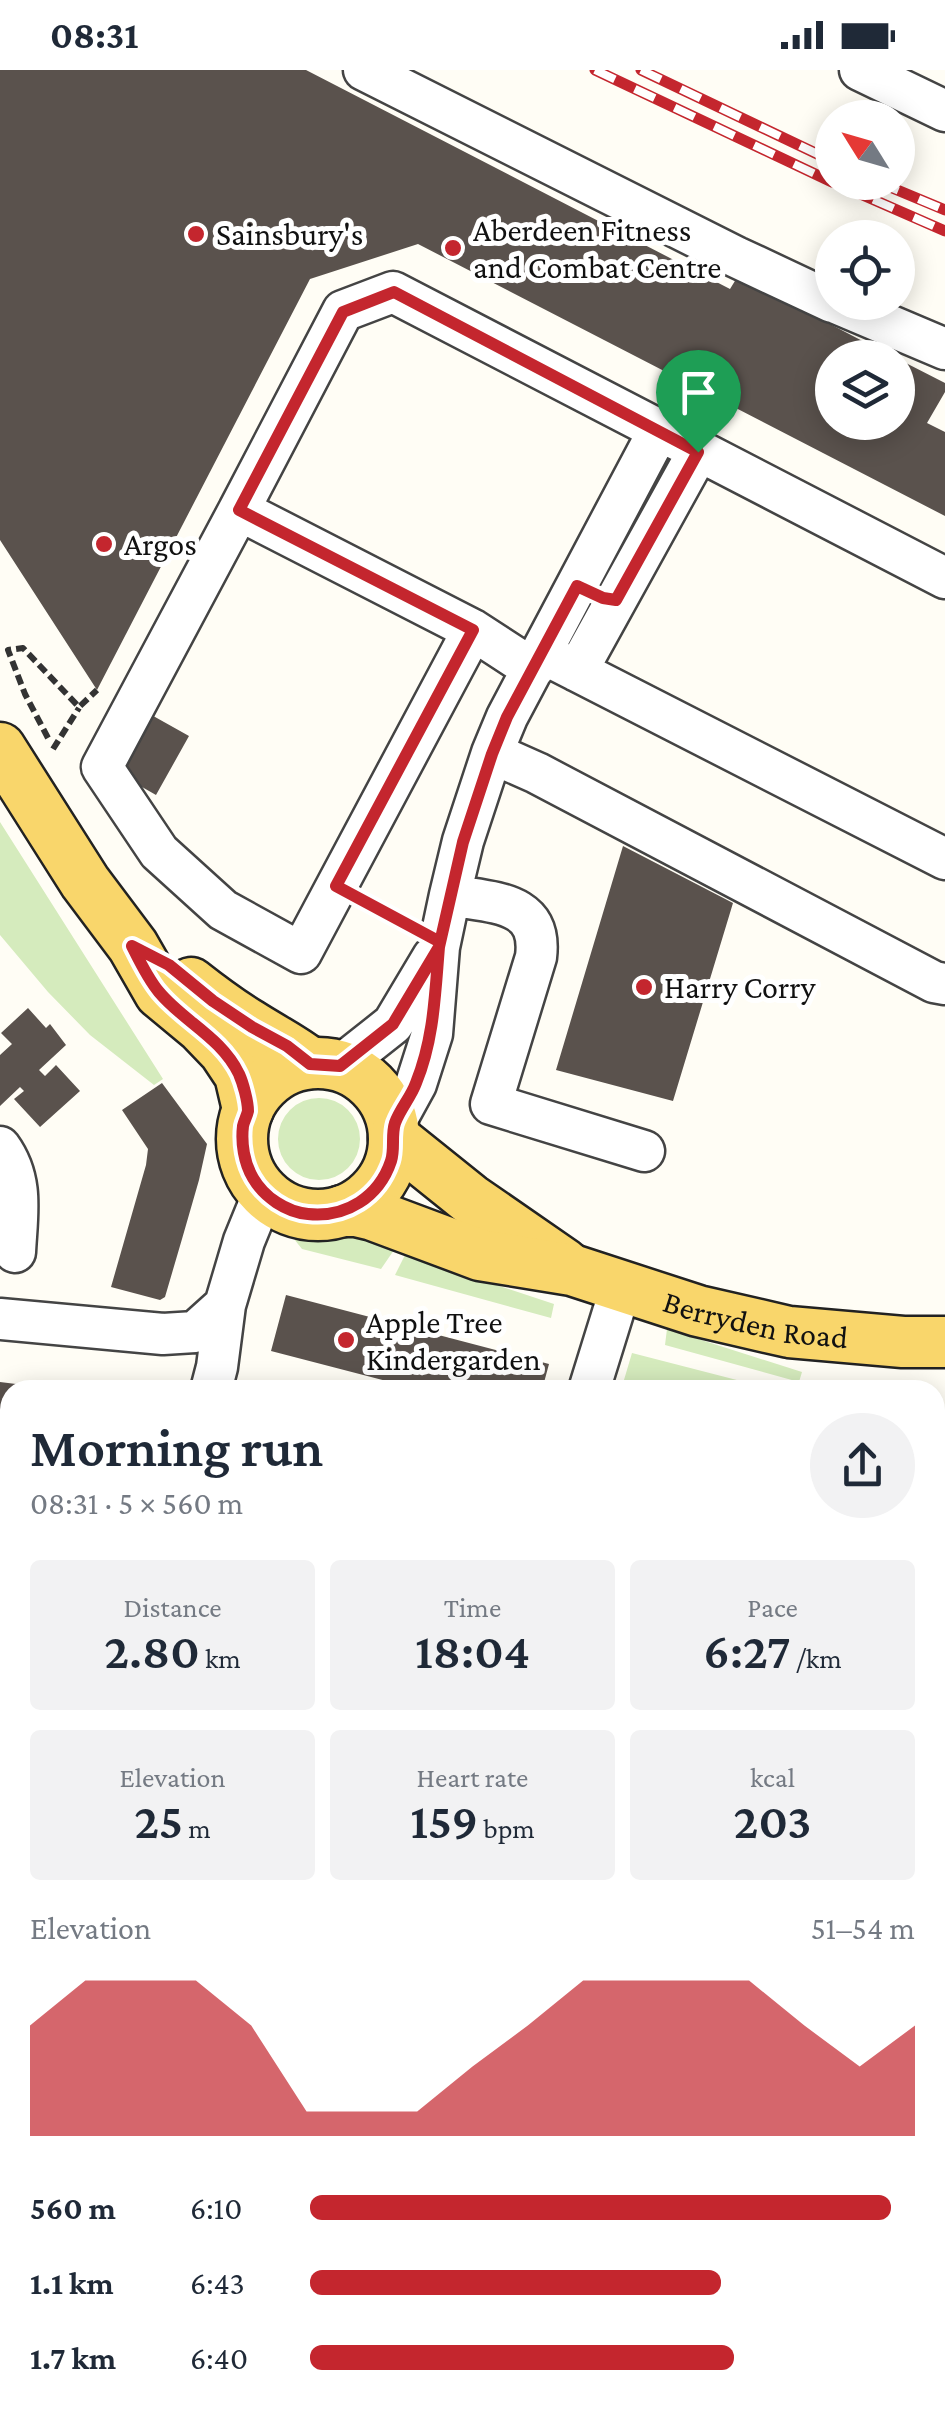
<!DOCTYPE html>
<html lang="en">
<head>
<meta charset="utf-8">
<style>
	:root { --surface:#fff; --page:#f2f2f3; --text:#1f2937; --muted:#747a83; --accent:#c4262e }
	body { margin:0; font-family:"Crimson Pro",serif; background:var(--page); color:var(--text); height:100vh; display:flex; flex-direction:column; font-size:38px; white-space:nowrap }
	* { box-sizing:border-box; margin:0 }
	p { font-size:32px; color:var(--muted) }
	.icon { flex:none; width:55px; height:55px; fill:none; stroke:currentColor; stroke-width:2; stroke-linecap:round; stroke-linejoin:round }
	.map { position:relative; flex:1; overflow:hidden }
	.side { position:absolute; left:0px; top:1310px; width:945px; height:1038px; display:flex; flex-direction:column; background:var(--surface); border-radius:30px 30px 0 0; box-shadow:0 5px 25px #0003 }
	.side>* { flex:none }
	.needle { width:65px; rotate:307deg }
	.buttons { position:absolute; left:815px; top:30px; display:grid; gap:20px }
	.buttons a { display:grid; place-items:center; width:100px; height:100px; border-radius:50%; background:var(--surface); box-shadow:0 5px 25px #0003; font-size:50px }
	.pin { position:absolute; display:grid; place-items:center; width:85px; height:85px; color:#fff; margin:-102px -42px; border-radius:50% 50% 50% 0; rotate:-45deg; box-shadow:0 0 10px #0007 }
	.pin .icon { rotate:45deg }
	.round { display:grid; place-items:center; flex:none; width:105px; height:105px; border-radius:52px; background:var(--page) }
	.overview { display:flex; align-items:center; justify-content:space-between; height:170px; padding:0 30px }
	h1 { font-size:55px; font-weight:600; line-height:75px }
	.stats { display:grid; grid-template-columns:repeat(3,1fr); gap:15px; height:170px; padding:10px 30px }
	.stats div { display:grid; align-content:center; border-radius:10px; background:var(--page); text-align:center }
	.stats b { font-size:50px; font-weight:600 }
	.stats small { font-size:28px; font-weight:400 }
	.stats p { font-size:28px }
	.chart { height:280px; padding:20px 30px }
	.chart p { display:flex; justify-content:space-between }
	.chart svg { width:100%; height:180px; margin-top:10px; fill:var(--accent); opacity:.7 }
	ul { padding:0 30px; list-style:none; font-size:32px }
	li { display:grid; grid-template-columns:160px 120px 1fr; align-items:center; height:75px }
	li i { height:25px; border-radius:12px; background:var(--accent) }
	.status { display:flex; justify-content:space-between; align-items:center; height:70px; padding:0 50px; background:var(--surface); direction:ltr }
	.status svg { height:28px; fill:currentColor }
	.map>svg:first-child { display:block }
	.green { fill:#d5ebbd }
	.building { fill:#5a524d }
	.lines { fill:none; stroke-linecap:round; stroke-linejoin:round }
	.minor-casing { stroke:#444; stroke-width:45 }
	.major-casing { stroke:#222; stroke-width:55 }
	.path { stroke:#333; stroke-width:6; stroke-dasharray:10 5; stroke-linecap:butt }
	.minor { stroke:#fff; stroke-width:40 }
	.major { stroke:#f9d66b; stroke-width:50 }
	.rail-casing { stroke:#c4262e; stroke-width:11 }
	.rail { stroke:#fff; stroke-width:8; stroke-dasharray:22; stroke-linecap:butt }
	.route-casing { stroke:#fff; stroke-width:20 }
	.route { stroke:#c4262e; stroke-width:12 }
	.poi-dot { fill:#c4262e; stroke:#fff; stroke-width:4 }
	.labels { text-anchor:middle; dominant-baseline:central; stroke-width:10; stroke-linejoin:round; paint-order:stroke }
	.poi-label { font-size:32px; fill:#111; stroke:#fff; text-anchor:start }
	.street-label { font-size:32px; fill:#111; stroke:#fff }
</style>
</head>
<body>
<div class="status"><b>08:31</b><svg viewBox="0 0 49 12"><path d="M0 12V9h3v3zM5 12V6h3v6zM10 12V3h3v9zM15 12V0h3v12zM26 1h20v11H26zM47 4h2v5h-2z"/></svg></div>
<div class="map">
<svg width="945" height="2347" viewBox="0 0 945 2347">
	<rect width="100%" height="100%" fill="#fffdf5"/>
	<path class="green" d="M0,752L163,1009L154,1015L90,965L48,922L0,865Z
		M278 1069a41 41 0 1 1 82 0a41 41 0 1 1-82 0Z
		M335,1157L394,1180L381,1199L302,1179L294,1169L308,1160Z
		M405,1185L554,1234L551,1248L395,1205Z
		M667,1259L802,1302L799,1312L665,1275Z
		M632,1283L776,1320H621Z
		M935,1726L945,1727V1846L935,1845V1759L937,1758L939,1731L935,1730Z
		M0,2178L10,2181V2338H250L247,2347H0Z
		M427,2338H542L540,2347H425Z"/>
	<path class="building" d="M0,0H306L730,219L738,206L895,288H832V352H898V289L945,313V322L927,353L945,362V446L418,174L310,209L97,620L0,470Z
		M139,638L189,666L156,725L107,697Z
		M623,776L733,833L673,1031L556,1000Z
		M28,938L46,958L50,954L66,975L39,1000L45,1006L56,995L80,1021L40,1057L14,1029L24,1021L20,1017L0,1036V985L12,974L1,963Z
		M162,1013L207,1074L199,1110L182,1169L165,1227L160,1230L111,1217L146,1095L148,1079L122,1040Z
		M286,1225L549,1294L542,1320H421L271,1281Z
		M0,1312L48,1318V1320H10V1417H2L7,1375L0,1374Z
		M938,1614L945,1615V1695L935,1694Z
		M0,1653L10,1656V1687L0,1684Z
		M9,1716H10V1781L0,1778V1722L7,1724Z
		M0,1787L10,1790V1902L1,1935Z
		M935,1882L945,1883V2037H935Z
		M935,2105L945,2106V2159H935Z
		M0,2118L10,2121V2181L0,2178Z
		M935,2292H945V2347H919L920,2338H935Z
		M342,2338H427L425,2347H350L352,2341Z
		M772,2338H829L828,2347H771Z"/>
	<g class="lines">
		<defs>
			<path id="minor" d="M364,0L736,187L832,232
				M860,0L945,41
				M834,232L945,279
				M659,360L945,508
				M239,440L102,697L159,782L223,840L301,883L473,560
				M542,583L945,789
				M577,601L698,382
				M492,683L537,703L934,912L945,914
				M450,825C491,833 543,830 536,887L491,1034L644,1081
				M340,996L393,954L433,887
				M393,1056L416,1014L432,964L439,877L450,825L463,771L492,683L507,647L659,360L393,222L343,241L239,440L473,560L533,599
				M0,1077C24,1110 17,1143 15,1182
				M0,1249L163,1264L195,1262L225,1235L244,1171L264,1122
				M211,1320L217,1297L225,1235
				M589,1320L621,1217
				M935,1494H945
				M935,2061H945
				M0,2076L10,2079
				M714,2338L752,2345V2347
				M608,2347L610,2338"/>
			<g id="major">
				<path d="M0,678L85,812L133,876L160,923L201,957L224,981L240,1005L248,1039"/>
				<path d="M191,913C210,928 229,942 250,955C270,968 291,978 310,993"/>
				<circle cx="318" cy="1069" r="76"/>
				<path d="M394,1068L470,1129L564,1194"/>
				<path id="s1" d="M342,1141H356L373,1145L480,1185L572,1200L698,1241L789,1262L903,1272H945"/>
			</g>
		</defs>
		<use href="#minor" class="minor-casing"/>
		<use href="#major" class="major-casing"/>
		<path class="path" d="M48,668L25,624L8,580L23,578L79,637L97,620
			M53,679L79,638
			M366,833L408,855
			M935,1352H945
			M935,1589L940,1531
			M935,1724H945
			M935,1848L945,1849
			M0,2230L10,2226
			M292,2338L313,2343L315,2347"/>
		<use href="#minor" class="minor"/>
		<use href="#major" class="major"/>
		<defs>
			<path id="rail" d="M595,0L832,112
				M641,0L832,91
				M833,112L945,161
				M878,112L945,140"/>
		</defs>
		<use href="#rail" class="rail-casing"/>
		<use href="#rail" class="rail"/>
	</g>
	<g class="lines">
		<defs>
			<path id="route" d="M698,382L616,530L603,528L577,516L507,647L492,684L463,772L439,877L393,954L340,996L310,994L287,976L252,957L213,931L169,895L132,876C140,892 148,909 159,922C184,952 221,967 239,1004C243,1013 248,1031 248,1041C247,1046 244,1051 243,1056C241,1073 244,1093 253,1108C264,1127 286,1142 308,1144C346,1148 379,1127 391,1091C395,1079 391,1065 395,1053C400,1039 411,1027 416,1013C434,969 435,924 439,877L440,872L336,816L473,560L239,440L343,242L394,222L698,382"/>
		</defs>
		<use href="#route" class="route-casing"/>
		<use href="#route" class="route"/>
	</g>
	<g class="poi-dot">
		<circle cx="196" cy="164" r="10"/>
		<circle cx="453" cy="178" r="10"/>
		<circle cx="104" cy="474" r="10"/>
		<circle cx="644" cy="917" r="10"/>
		<circle cx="346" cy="1270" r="10"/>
	</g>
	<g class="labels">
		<g class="poi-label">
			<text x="473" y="160">Aberdeen Fitness<tspan x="473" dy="37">and Combat Centre</tspan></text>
			<text x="216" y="164">Sainsbury's</text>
			<text x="124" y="474">Argos</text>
			<text x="664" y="917">Harry Corry</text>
			<text x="366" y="1252">Apple Tree<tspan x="366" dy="37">Kindergarden</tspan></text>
		</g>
		<g class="street-label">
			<text stroke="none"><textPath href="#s1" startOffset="430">Berryden Road</textPath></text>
		</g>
	</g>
</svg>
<div class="buttons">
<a><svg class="needle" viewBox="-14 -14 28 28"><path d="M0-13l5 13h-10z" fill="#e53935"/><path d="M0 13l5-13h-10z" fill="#747a83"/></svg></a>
<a><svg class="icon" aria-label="locate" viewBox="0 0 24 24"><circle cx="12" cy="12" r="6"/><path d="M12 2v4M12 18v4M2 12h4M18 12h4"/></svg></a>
<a><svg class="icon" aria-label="layers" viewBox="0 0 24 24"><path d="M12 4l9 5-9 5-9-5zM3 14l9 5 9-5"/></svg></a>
</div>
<div class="pin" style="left:698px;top:382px;background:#1e9e55"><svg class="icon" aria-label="arrive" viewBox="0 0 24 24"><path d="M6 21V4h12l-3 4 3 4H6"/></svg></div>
<section class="side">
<div class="overview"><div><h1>Morning run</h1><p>08:31 · 5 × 560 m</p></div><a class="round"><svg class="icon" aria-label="share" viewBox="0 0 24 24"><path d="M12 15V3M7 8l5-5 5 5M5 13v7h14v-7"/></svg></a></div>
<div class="stats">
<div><p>Distance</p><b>2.80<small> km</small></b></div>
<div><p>Time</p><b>18:04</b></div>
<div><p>Pace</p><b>6:27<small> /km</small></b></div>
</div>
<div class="stats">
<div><p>Elevation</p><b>25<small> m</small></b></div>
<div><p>Heart rate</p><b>159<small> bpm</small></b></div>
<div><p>kcal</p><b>203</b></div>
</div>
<div class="chart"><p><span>Elevation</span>51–54 m</p>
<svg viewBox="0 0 160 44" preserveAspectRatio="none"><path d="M0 44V17L10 6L20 6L30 6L40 17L50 38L60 38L70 38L80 27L90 17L100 6L110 6L120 6L130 6L140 17L150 27L160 17V44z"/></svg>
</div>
<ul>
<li><b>560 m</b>6:10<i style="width:96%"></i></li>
<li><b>1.1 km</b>6:43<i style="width:68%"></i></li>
<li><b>1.7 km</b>6:40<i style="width:70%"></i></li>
</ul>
</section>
</div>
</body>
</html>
